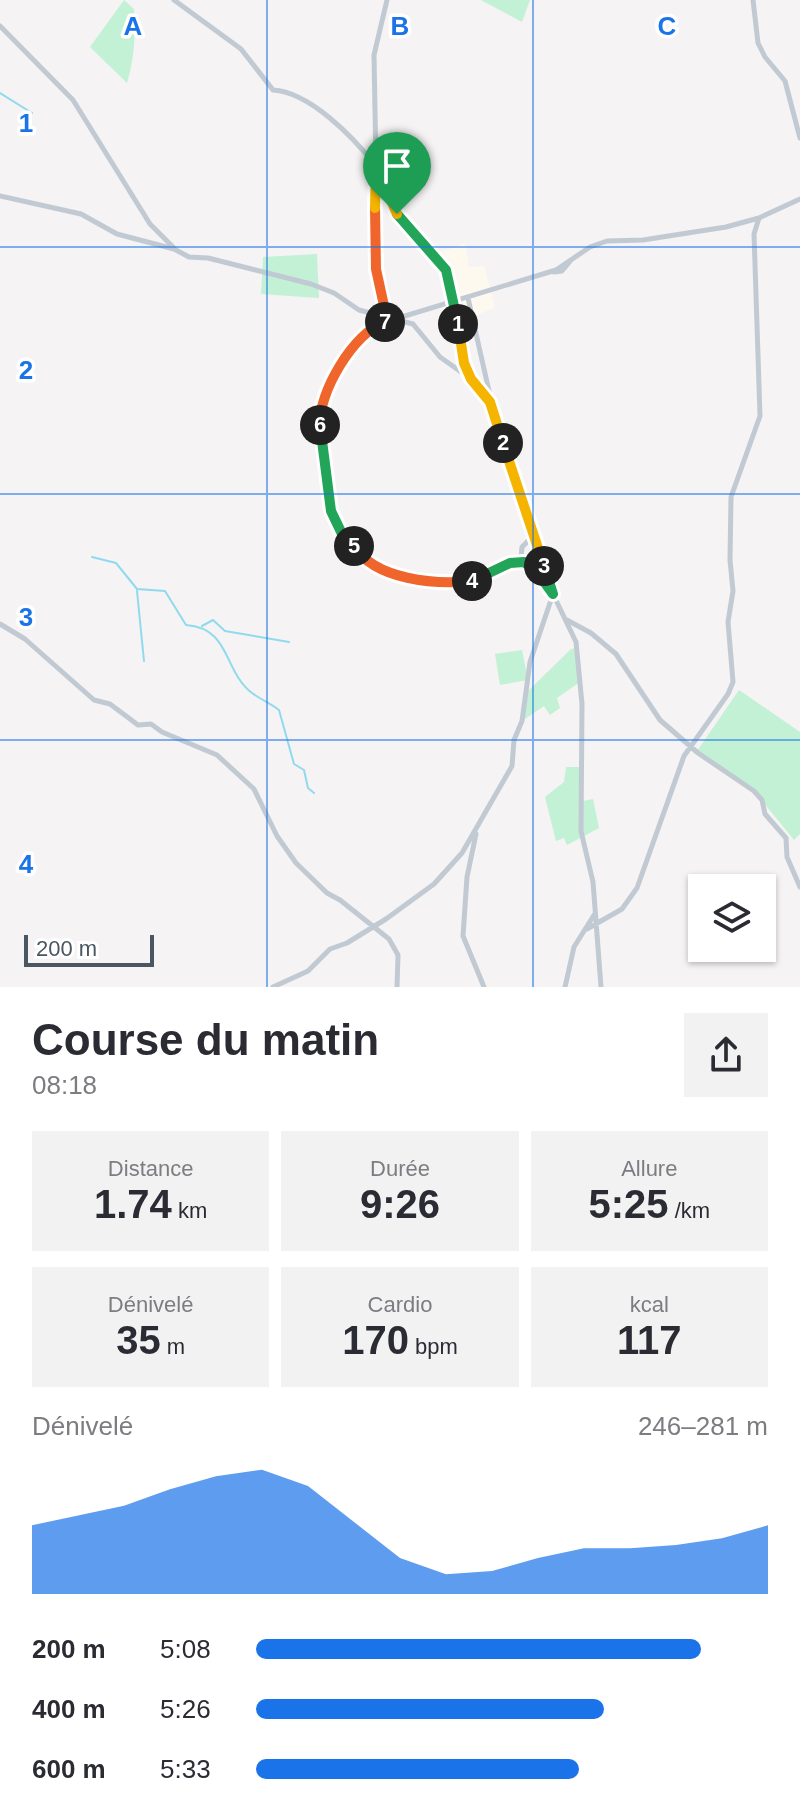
<!DOCTYPE html>
<html lang="fr">
<head>
<meta charset="utf-8">
<style>
	:root { --surface:#fff; --page:#f2f2f3; --text:#2b2b33; --muted:#7c7c81; --accent:#1a73e8 }
	body { margin:0; font-family:Arial,sans-serif; background:var(--page); color:var(--text); height:100vh; display:flex; flex-direction:column; font-size:30px; white-space:nowrap }
	* { box-sizing:border-box; margin:0 }
	p { font-size:26px; color:var(--muted) }
	.icon { flex:none; width:44px; height:44px; fill:none; stroke:currentColor; stroke-width:2; stroke-linecap:round; stroke-linejoin:round }
	.map { position:relative; height:987px; overflow:hidden }
	.drawer { display:flex; flex-direction:column; background:var(--surface); flex:1 }
	.drawer>* { flex:none }
	.tools { position:absolute; left:688px; top:874px; display:grid; gap:16px }
	.tools a { display:grid; place-items:center; width:88px; height:88px; border-radius:0px; background:var(--surface); box-shadow:0 2px 6px #0004; font-size:40px }
	.scale { position:absolute; left:24px; bottom:20px; width:130px; box-sizing:border-box; padding-left:8px; border:4px solid #4a5661; border-top:0; font-size:22px; line-height:28px; white-space:nowrap; color:#4a5661; -webkit-text-stroke:6px #fff; paint-order:stroke }
	.pin { position:absolute; display:grid; place-items:center; width:68px; height:68px; color:#fff; margin:-82px -34px; border-radius:50% 50% 50% 0; rotate:-45deg; box-shadow:0 0 8px #0007 }
	.pin .icon { rotate:45deg }
	.km { position:absolute; width:40px; height:40px; margin:-20px; border-radius:50%; background:#222; color:#fff; font-size:22px; line-height:40px; text-align:center }
	.round { display:grid; place-items:center; flex:none; width:84px; height:84px; border-radius:0px; background:var(--page) }
	.overview { display:flex; align-items:center; justify-content:space-between; height:136px; padding:0 32px }
	h1 { font-size:44px; font-weight:700; line-height:60px }
	.metrics { display:grid; grid-template-columns:repeat(3,1fr); gap:12px; height:136px; padding:8px 32px }
	.metrics div { display:grid; align-content:center; border-radius:0px; background:var(--page); text-align:center }
	.metrics b { font-size:40px; font-weight:700 }
	.metrics small { font-size:22px; font-weight:400 }
	.metrics p { font-size:22px }
	.chart { height:224px; padding:16px 32px }
	.chart p { display:flex; justify-content:space-between }
	.chart svg { width:100%; height:144px; margin-top:8px; fill:var(--accent); opacity:.7 }
	ul { padding:0 32px; list-style:none; font-size:26px }
	li { display:grid; grid-template-columns:128px 96px 1fr; align-items:center; height:60px }
	li i { height:20px; border-radius:10px; background:var(--accent) }
	.map>svg:first-child { display:block }
	.commercial { fill:#fdf9ef }
	.green { fill:#c3f1d5 }
	.lines { fill:none; stroke-linecap:round; stroke-linejoin:round }
	.stream { stroke:#90daee; stroke-width:2 }
	.minor { stroke:#c1cad2; stroke-width:5 }
	.split-1-casing { stroke:#fff; stroke-width:16 }
	.split-2-casing { stroke:#fff; stroke-width:16 }
	.split-3-casing { stroke:#fff; stroke-width:16 }
	.split-4-casing { stroke:#fff; stroke-width:16 }
	.split-5-casing { stroke:#fff; stroke-width:16 }
	.split-6-casing { stroke:#fff; stroke-width:16 }
	.split-7-casing { stroke:#fff; stroke-width:16 }
	.split-8-casing { stroke:#fff; stroke-width:16 }
	.split-9-casing { stroke:#fff; stroke-width:16 }
	.split-1 { stroke:#22a559; stroke-width:10 }
	.split-2 { stroke:#f5b400; stroke-width:10 }
	.split-3 { stroke:#f5b400; stroke-width:10 }
	.split-4 { stroke:#22a559; stroke-width:10 }
	.split-5 { stroke:#f0652b; stroke-width:10 }
	.split-6 { stroke:#22a559; stroke-width:10 }
	.split-7 { stroke:#f0652b; stroke-width:10 }
	.split-8 { stroke:#f0652b; stroke-width:10 }
	.split-9 { stroke:#f5b400; stroke-width:10 }
	.grid { fill:none; stroke:#1a73e8; stroke-width:2; stroke-opacity:0.55 }
	.grid-label { font-size:26px; text-anchor:middle; font-weight:bold; fill:#1a73e8; stroke:#fff; stroke-width:7; stroke-linejoin:round; paint-order:stroke }
</style>
</head>
<body>
<div class="map">
<svg width="800" height="987" viewBox="0 0 800 987">
	<rect width="100%" height="100%" fill="#f5f3f3"/>
	<path class="commercial" d="M465,243L469,267L484,266L495,307L447,329L441,306L453,303L448,274L433,255Z"/>
	<path class="green" d="M124,0L134,9C136,33 134,61 127,83L90,47Z
		M481,0H530L522,22Z
		M317,254L319,298L261,294L263,257Z
		M577,648L580,682L557,698L560,708L550,715L544,706L522,721L526,693L571,649Z
		M522,650L528,680L500,685L495,654Z
		M739,690L800,732V834L794,840L754,791L697,751Z
		M566,767H583V801L593,799L599,828L567,845L564,838L556,841L545,797L564,782Z"/>
	<g class="lines">
		<path class="stream" d="M0,93L32,113
			M92,557L116,563L137,589L165,591L186,625C231,628 223,671 252,693C260,699 270,703 279,710L294,764L304,770L308,788L314,793
			M137,591L144,661
			M202,626L213,620L225,631L289,642"/>
		<path class="minor" d="M174,0L241,49L273,90C310,92 354,138 376,166V269L386,315
			M387,0L374,55L376,166L397,214L446,270L464,363L471,379L489,401
			M753,0L758,43L765,57L785,81L800,138
			M0,26L73,100L150,224L174,248
			M0,196L81,214L117,234L174,249L189,257L208,258L311,284L334,293L359,310L413,324L440,357L471,379
			M554,272L562,271L571,260
			M468,298L496,422L553,594L576,642L582,704L581,831L593,882L601,987
			M524,562C501,562 485,581 461,582C451,583 441,579 431,579C328,572 323,497 319,410C326,385 352,342 372,326L556,270L590,247L607,241L643,240L726,227L759,218L800,199
			M565,619L591,633L616,654L660,720L698,753L754,791L762,800L765,814L786,838L787,857L800,887
			M0,624L25,639L94,700L110,704L138,725L151,724L162,732L217,755L254,789L277,836L296,863L327,893L340,900L389,939L398,955L397,987
			M476,834L467,877L463,936L484,987
			M587,929L622,909L637,888L684,756L728,694L733,682L728,622L733,591L730,560L731,497L760,416L754,234L759,218
			M273,987L308,971L330,949L347,943L386,919L434,884L462,853L512,766L514,740L522,721L530,662L553,594L537,572L521,558L522,547L534,535
			M565,987L574,947L594,915"/>
	</g>
	<g class="lines">
		<defs>
			<path id="split-1" d="M397,214L446,270L458,324"/>
			<path id="split-2" d="M458,324L464,363L471,379L490,402L503,443"/>
			<path id="split-3" d="M503,443L544,566"/>
			<path id="split-4" d="M472,581L510,563L524,562L537,572L553,594L544,566"/>
			<path id="split-5" d="M354,546C375,580 436,585 472,581"/>
			<path id="split-6" d="M320,425L331,511L343,536L354,546"/>
			<path id="split-7" d="M320,425C318,393 354,332 385,322"/>
			<path id="split-8" d="M375,208L376,269L386,315L396,319L385,322"/>
			<path id="split-9" d="M375,208L376,166L397,214"/>
		</defs>
		<use href="#split-1" class="split-1-casing"/>
		<use href="#split-2" class="split-2-casing"/>
		<use href="#split-3" class="split-3-casing"/>
		<use href="#split-4" class="split-4-casing"/>
		<use href="#split-5" class="split-5-casing"/>
		<use href="#split-6" class="split-6-casing"/>
		<use href="#split-7" class="split-7-casing"/>
		<use href="#split-8" class="split-8-casing"/>
		<use href="#split-9" class="split-9-casing"/>
		<use href="#split-1" class="split-1"/>
		<use href="#split-2" class="split-2"/>
		<use href="#split-3" class="split-3"/>
		<use href="#split-4" class="split-4"/>
		<use href="#split-5" class="split-5"/>
		<use href="#split-6" class="split-6"/>
		<use href="#split-7" class="split-7"/>
		<use href="#split-8" class="split-8"/>
		<use href="#split-9" class="split-9"/>
	</g>
	<path class="grid" d="M267,0V987M533,0V987M0,247H800M0,494H800M0,740H800"/>
	<g class="grid-label">
		<text x="133" y="35">A</text>
		<text x="400" y="35">B</text>
		<text x="667" y="35">C</text>
		<text x="26" y="132">1</text>
		<text x="26" y="379">2</text>
		<text x="26" y="626">3</text>
		<text x="26" y="873">4</text>
	</g>
</svg>
<div class="tools">
<a><svg class="icon" aria-label="layers" viewBox="0 0 24 24"><path d="M12 4l9 5-9 5-9-5zM3 14l9 5 9-5"/></svg></a>
</div>
<div class="scale">200 m</div>
<div class="pin" style="left:397px;top:214px;background:#1e9e55"><svg class="icon" aria-label="arrive" viewBox="0 0 24 24"><path d="M6 21V4h12l-3 4 3 4H6"/></svg></div>
<b class="km" style="left:458px;top:324px">1</b>
<b class="km" style="left:503px;top:443px">2</b>
<b class="km" style="left:544px;top:566px">3</b>
<b class="km" style="left:472px;top:581px">4</b>
<b class="km" style="left:354px;top:546px">5</b>
<b class="km" style="left:320px;top:425px">6</b>
<b class="km" style="left:385px;top:322px">7</b>
</div>
<section class="drawer">
<div class="overview"><div><h1>Course du matin</h1><p>08:18</p></div><a class="round"><svg class="icon" aria-label="share" viewBox="0 0 24 24"><path d="M12 15V3M7 8l5-5 5 5M5 13v7h14v-7"/></svg></a></div>
<div class="metrics">
<div><p>Distance</p><b>1.74<small> km</small></b></div>
<div><p>Durée</p><b>9:26</b></div>
<div><p>Allure</p><b>5:25<small> /km</small></b></div>
</div>
<div class="metrics">
<div><p>Dénivelé</p><b>35<small> m</small></b></div>
<div><p>Cardio</p><b>170<small> bpm</small></b></div>
<div><p>kcal</p><b>117</b></div>
</div>
<div class="chart"><p><span>Dénivelé</span>246–281 m</p>
<svg viewBox="0 0 160 44" preserveAspectRatio="none"><path d="M0 44V23L10 20L20 17L30 12L40 8L50 6L60 11L70 22L80 33L90 38L100 37L110 33L120 30L130 30L140 29L150 27L160 23V44z"/></svg>
</div>
<ul>
<li><b>200 m</b>5:08<i style="width:87%"></i></li>
<li><b>400 m</b>5:26<i style="width:68%"></i></li>
<li><b>600 m</b>5:33<i style="width:63%"></i></li>
</ul>
</section>
</body>
</html>
